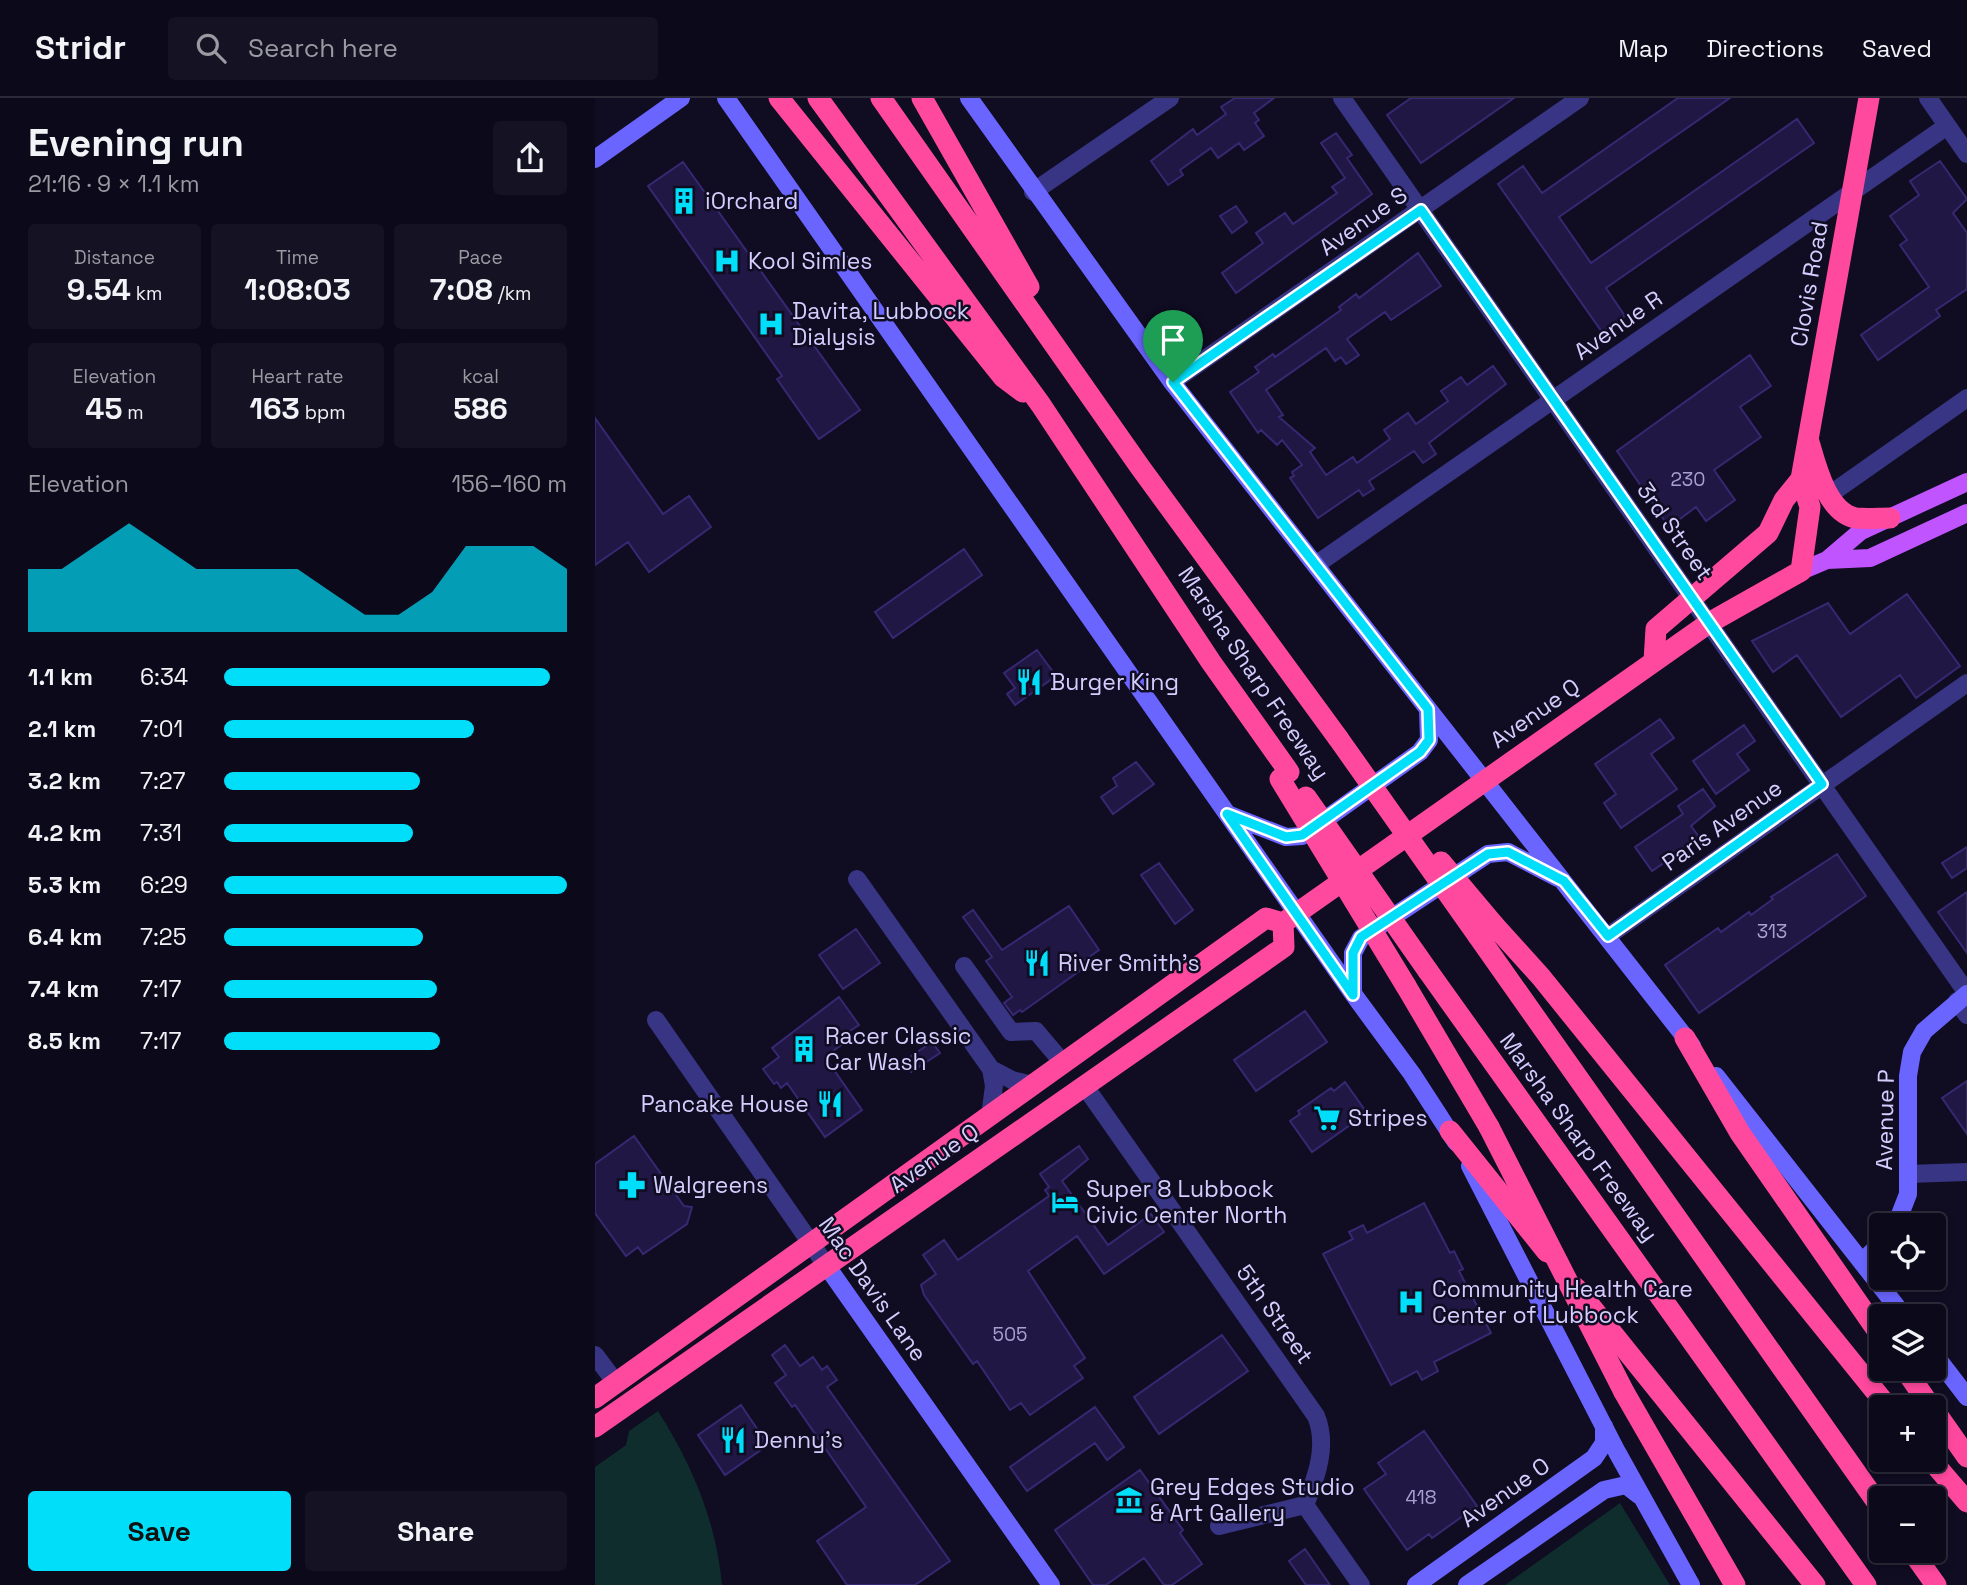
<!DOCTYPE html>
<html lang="en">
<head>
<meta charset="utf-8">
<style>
	:root { --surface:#0c091a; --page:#151223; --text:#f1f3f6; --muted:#9a9aa2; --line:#2c2a39; --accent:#00def9 }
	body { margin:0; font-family:"Space Grotesk",sans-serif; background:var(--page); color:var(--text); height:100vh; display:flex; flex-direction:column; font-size:26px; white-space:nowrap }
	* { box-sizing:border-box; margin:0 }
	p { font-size:23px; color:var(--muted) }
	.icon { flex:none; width:38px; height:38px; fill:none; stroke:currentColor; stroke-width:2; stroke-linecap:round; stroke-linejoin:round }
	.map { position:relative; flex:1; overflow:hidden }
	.side { display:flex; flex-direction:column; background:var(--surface); width:595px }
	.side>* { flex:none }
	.tools { position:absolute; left:1274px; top:1115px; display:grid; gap:14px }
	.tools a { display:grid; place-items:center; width:77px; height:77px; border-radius:7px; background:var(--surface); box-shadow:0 4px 10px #0003,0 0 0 2px var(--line); font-size:35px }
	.pin { position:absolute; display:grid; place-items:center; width:60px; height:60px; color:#fff; margin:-72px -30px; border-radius:50% 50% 50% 0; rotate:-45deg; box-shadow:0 0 7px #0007 }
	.pin .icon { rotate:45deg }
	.round { display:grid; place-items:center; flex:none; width:74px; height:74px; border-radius:7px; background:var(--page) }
	.head { display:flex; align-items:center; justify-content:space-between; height:119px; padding:0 28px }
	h1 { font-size:38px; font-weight:700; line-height:52px }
	.metrics { display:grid; grid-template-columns:repeat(3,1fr); gap:10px; height:119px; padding:7px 28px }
	.metrics div { display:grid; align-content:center; border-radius:7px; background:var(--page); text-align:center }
	.metrics b { font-size:30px; font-weight:700 }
	.metrics small { font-size:19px; font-weight:400 }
	.metrics p { font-size:19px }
	.chart { height:196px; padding:14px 28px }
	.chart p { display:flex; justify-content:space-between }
	.chart svg { width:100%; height:126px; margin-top:7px; fill:var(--accent); opacity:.7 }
	.cta { display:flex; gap:14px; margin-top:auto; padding:14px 28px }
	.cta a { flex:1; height:80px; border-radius:7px; background:var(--accent); color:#111; font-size:28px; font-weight:700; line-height:80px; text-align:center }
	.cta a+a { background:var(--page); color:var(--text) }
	ul { padding:0 28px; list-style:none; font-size:23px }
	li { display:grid; grid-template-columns:112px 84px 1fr; align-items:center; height:52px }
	li i { height:18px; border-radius:9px; background:var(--accent) }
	header { display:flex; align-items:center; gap:42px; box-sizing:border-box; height:98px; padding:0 35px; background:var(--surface); border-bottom:2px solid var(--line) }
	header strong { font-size:33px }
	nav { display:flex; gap:38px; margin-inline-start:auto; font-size:24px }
	.search { width:490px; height:63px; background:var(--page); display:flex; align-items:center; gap:18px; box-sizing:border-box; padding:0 24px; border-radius:7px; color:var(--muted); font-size:26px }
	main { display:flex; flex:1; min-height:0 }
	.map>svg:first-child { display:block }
	.green { fill:#0f2d2c }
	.building { fill:#211744; stroke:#372872; stroke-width:2 }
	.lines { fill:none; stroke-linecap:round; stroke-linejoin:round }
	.street { stroke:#383584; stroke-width:18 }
	.secondary { stroke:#6a65ff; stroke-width:18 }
	.primary { stroke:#c055ff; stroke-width:18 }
	.highway { stroke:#ff499f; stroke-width:21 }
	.highway-bridge { stroke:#ff499f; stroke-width:21 }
	.route-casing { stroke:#fff; stroke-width:14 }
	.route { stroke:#00def9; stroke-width:9 }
	.labels { text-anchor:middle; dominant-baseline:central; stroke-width:5; stroke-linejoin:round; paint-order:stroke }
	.number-label { font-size:19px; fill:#a7a0d0 }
	.poi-label { font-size:23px; fill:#d4ceff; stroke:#100c22; text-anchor:start }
	.street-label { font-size:23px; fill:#d4ceff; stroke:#100c22 }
</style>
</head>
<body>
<header>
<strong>Stridr</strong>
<div class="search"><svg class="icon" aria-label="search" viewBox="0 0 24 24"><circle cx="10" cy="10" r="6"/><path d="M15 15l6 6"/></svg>Search here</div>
<nav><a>Map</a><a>Directions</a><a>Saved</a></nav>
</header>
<main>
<section class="side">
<div class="head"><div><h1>Evening run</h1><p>21:16 · 9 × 1.1 km</p></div><a class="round"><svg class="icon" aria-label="share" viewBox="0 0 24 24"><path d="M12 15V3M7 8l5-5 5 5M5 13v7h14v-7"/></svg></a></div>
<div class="metrics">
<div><p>Distance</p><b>9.54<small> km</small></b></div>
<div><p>Time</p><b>1:08:03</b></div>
<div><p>Pace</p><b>7:08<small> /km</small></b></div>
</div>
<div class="metrics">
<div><p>Elevation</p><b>45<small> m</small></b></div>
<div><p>Heart rate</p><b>163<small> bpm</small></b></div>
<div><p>kcal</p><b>586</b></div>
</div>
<div class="chart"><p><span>Elevation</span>156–160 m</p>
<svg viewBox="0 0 160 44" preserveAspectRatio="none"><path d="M0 44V22L10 22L20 14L30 6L40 14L50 22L60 22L70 22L80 22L90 30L100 38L110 38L120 30L130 14L140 14L150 14L160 22V44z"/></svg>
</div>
<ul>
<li><b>1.1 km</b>6:34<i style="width:95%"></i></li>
<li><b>2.1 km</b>7:01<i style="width:73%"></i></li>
<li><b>3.2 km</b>7:27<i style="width:57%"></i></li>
<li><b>4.2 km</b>7:31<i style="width:55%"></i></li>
<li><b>5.3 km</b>6:29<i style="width:100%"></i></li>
<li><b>6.4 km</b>7:25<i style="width:58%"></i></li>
<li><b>7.4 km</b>7:17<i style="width:62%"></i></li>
<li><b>8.5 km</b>7:17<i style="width:63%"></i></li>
</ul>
<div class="cta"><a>Save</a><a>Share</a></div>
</section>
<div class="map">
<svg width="1372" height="1487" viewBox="0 0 1372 1487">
	<rect width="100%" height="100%" fill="#100c22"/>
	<path class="green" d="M63,1313C97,1367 121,1422 127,1487H0V1369L31,1347L34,1333Z
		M1025,1405L1075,1487H910Z"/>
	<path class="building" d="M640,0H679L659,15L664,22L660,25L669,38L649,52L644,45L623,60L616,50L585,72L588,77L573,87L556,63L598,31L602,37L631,16L626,9Z
		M816,0H919L826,65L792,17Z
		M1083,0H1135L964,119L996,165L1202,21L1219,45L1011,190L1030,218L1007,234L903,86L928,68L947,95Z
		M741,35L757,57L752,60L777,96L641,195L627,175L668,145L661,135L690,115L698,126L742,95L737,89L750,80L726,45Z
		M1345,63L1372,101L1358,115L1372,135V191L1341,212L1345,218L1283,262L1266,237L1334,189L1305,147L1312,142L1295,118L1324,97L1315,83Z
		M88,64L265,312L224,341L182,281L187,278L53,88Z
		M641,108L652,124L637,135L625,118Z
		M823,155L846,188L796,222L790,214L752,241L764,257L751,266L746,259L740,263L731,250L671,292L688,317L684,319L720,350L715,354L731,377L758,359L762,365L795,341L789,332L813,315L821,326L853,303L846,293L866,279L872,287L898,268L911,286L834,345L841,356L828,365L819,353L774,383L779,391L768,398L764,392L723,420L695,380L699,378L697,374L707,367L687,342L682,347L666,332L663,335L635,294L664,274L660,269L678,256L680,259L746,212L744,209L761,196L764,200Z
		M1155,257L1176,288L1145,309L1166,339L1119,372L1140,402L1111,423L1101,409L1074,429L1022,353Z
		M0,320L68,416L94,398L116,429L54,474L33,444L0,467Z
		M369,451L387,477L298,540L280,514Z
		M1312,496L1365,568L1321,600L1305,577L1246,619L1202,557L1178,574L1157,543L1233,505L1255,536Z
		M442,552L461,578L420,607L412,596L420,590L409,575Z
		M1065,621L1079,640L1056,656L1082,691L1026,730L1009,705L1021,696L1000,666Z
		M1149,627L1160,643L1142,656L1154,672L1121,696L1098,663Z
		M541,664L559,686L518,716L506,699L522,688L518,680Z
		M1108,691L1120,708L1096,728L1105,740L1057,773L1040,749L1088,716L1083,708Z
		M1372,749V770L1357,780L1347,765Z
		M1242,756L1271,798L1104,915L1070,867L1123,830L1126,834L1154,814L1156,817L1178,801L1176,799Z
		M564,765L598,812L580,826L546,777Z
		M1372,794V855L1343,814Z
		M474,808L504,852L490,862L493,867L427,914L425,912L418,917L409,905L417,899L391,863L397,859L368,819L378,812L407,852Z
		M261,831L285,865L248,891L224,857Z
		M244,899L264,927L249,937L253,942L230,959L267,1012L230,1039L192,985L186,990L182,984L179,986L168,971L184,959L177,950Z
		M710,913L732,944L661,993L639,962Z
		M337,944L345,955L316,974L309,963Z
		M1372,983V1036L1347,1000Z
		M750,984L772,1015L717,1054L695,1023L705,1016L703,1013L736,990L739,993Z
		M39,1038L89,1108L97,1109L92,1126L48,1156L43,1149L31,1158L0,1115V1066Z
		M484,1048L493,1061L467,1083L513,1147L556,1116L569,1134L509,1176L482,1138L433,1173L490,1260L479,1268L488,1280L435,1317L426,1305L415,1312L382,1263L378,1266L329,1197L326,1187L341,1176L328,1157L349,1142L363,1162L454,1098L450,1092L454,1089L445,1076Z
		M829,1105L855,1155L859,1153L868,1171L864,1173L896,1235L839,1264L843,1273L827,1282L822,1273L796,1287L728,1156L758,1141L754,1134L768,1127L772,1135Z
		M627,1237L653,1273L564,1336L539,1299Z
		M190,1247L205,1268L218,1259L227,1272L232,1268L242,1282L232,1289L355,1463L320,1487H252L222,1443L271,1409L200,1307L197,1309L180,1285L191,1277L177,1257Z
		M146,1307L173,1347L130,1377L103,1337Z
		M500,1309L529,1349L512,1362L500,1345L432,1393L415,1369Z
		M829,1333L882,1408L837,1440L834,1436L812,1452L769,1391L791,1376L783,1365Z
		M545,1372L588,1432L585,1435L607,1466L577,1487H569L549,1460L511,1487H498L460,1432Z
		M710,1451L735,1487H711L694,1463Z"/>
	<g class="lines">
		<path class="street" d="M747,0L1372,895
			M1333,0L1372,56
			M438,94L575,0
			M577,284L985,0
			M1234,397L1372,300
			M722,466L1352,28
			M262,781L396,971L399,988L395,1018
			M1013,838L1372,585
			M369,868L416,934L441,933L468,965
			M1362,903L1372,917
			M61,922L231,1167
			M396,971L417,982L438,987
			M489,987L721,1318C733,1347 722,1378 710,1407
			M1313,1076L1372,1074
			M0,1257L21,1285
			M710,1407L766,1487
			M624,1428L710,1407"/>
		<path class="secondary" d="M131,0L759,897L817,976L861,1044
			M374,0L577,284L1097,948
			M0,61L86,0
			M632,716L691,739L707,738L825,654L834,642L833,612
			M758,896V855L766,840L893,756L913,754L963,780
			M1121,978L1309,1218
			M875,1068L1022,1354L1096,1487
			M1301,1127L1313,1096V978L1317,954L1329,933L1372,896
			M1267,1164L1286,1145
			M231,1167L456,1487
			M1339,1256L1372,1299
			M821,1487L999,1360L1009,1345V1328
			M872,1487L1009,1392L1031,1387L1044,1397"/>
		<path class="primary" d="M1232,462L1275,460L1372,415
			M1206,473L1232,462L1266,433L1372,384"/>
		<path class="highway" d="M184,0L408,279L428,294
			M223,0L446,307L616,564L694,674
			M286,0L545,369L743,640
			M327,0L434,189
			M1214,344C1221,368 1232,415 1261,420C1272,421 1284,420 1295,420
			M1059,563L1061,531L1173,435L1189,402L1206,381
			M688,825L1114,525L1206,473L1215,409L1206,381L1274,0
			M899,827L946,879L1293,1309
			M883,838L1286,1410
			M833,873L1271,1487
			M811,888L894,1029
			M1090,940L1145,1035L1286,1238
			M855,1033L952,1154
			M981,1190L1220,1487
			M1309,1270L1336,1309
			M1029,1294L1140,1487
			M0,1300L671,820L688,825
			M1339,1312L1372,1359
			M0,1329L689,849L688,825
			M1336,1362L1372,1404
			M1316,1452L1341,1487"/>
		<path class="highway-bridge" d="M743,640L883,838
			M685,681L811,888
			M711,699L833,873
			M846,764L899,827
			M894,1029L1029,1294"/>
	</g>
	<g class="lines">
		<defs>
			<path id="route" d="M826,112L1227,686L1013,838L969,783L913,754L893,756L766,839L758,855V897L632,716L691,739L707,737L825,654L834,642L833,611L578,284Z"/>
		</defs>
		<use href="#route" class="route-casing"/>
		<use href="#route" class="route"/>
	</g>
	<defs>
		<symbol id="building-bare" viewBox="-9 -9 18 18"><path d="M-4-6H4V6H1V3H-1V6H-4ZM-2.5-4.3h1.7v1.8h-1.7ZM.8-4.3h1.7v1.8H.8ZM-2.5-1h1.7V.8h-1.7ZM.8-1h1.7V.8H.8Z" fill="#00def9" stroke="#100c22" stroke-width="2.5" paint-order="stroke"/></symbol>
		<symbol id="hospital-bare" viewBox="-9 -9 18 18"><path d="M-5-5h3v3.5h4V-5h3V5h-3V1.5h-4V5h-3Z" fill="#00def9" stroke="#100c22" stroke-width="2.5" paint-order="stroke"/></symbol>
		<symbol id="restaurant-bare" viewBox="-9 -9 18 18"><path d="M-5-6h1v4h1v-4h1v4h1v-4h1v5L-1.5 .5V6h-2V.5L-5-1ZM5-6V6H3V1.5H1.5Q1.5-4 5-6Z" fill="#00def9" stroke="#100c22" stroke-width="2.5" paint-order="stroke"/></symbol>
		<symbol id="supermarket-bare" viewBox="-9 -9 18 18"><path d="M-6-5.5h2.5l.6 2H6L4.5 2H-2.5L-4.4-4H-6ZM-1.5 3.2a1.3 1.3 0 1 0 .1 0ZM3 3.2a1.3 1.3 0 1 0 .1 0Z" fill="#00def9" stroke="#100c22" stroke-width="2.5" paint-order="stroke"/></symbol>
		<symbol id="pharmacy-bare" viewBox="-9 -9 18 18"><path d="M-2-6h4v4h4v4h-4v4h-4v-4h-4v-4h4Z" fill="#00def9" stroke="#100c22" stroke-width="2.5" paint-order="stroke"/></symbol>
		<symbol id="hotel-bare" viewBox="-9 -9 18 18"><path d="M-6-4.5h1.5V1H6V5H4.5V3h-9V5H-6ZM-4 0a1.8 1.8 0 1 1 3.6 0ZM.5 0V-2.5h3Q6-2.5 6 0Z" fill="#00def9" stroke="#100c22" stroke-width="2.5" paint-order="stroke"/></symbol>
		<symbol id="museum-bare" viewBox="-9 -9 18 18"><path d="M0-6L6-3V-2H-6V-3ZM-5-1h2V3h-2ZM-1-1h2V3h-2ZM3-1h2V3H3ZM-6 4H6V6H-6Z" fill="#00def9" stroke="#100c22" stroke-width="2.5" paint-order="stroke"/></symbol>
	</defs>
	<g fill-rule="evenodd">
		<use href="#building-bare" x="70" y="84" width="38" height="38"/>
		<use href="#hospital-bare" x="113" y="144" width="38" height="38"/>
		<use href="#hospital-bare" x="157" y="207" width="38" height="38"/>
		<use href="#restaurant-bare" x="415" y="565" width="38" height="38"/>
		<use href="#restaurant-bare" x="423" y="846" width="38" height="38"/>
		<use href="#building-bare" x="190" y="932" width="38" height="38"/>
		<use href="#restaurant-bare" x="216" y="987" width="38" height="38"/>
		<use href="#supermarket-bare" x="713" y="1001" width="38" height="38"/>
		<use href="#pharmacy-bare" x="18" y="1068" width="38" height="38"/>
		<use href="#hotel-bare" x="451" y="1085" width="38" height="38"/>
		<use href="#hospital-bare" x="797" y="1185" width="38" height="38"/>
		<use href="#restaurant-bare" x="119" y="1323" width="38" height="38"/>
		<use href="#museum-bare" x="515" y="1383" width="38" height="38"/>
	</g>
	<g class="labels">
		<g class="number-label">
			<text x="1093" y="381">230</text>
			<text x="1177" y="833">313</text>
			<text x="415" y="1236">505</text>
			<text x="826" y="1399">418</text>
		</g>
		<g class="poi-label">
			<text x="110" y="103">iOrchard</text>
			<text x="153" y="163">Kool Simles</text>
			<text x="197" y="213">Davita, Lubbock<tspan x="197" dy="26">Dialysis</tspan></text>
			<text x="455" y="584">Burger King</text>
			<text x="463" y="865">River Smith's</text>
			<text x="230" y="938">Racer Classic<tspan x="230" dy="26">Car Wash</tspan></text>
			<text x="214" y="1006" text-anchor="end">Pancake House</text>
			<text x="753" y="1020">Stripes</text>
			<text x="58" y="1087">Walgreens</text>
			<text x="491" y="1091">Super 8 Lubbock<tspan x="491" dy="26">Civic Center North</tspan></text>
			<text x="837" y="1191">Community Health Care<tspan x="837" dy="26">Center of Lubbock</tspan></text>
			<text x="159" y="1342">Denny's</text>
			<text x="555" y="1389">Grey Edges Studio<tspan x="555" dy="26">&amp; Art Gallery</tspan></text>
		</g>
		<g class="street-label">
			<text transform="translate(768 123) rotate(-35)">Avenue S</text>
			<text transform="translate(1214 186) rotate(-80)">Clovis Road</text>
			<text transform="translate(1023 227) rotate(-35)">Avenue R</text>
			<text transform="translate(1080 433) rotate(55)">3rd Street</text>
			<text transform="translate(659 575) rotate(56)">Marsha Sharp Freeway</text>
			<text transform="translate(940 615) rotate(-35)">Avenue Q</text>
			<text transform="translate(1127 727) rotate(-35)">Paris Avenue</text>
			<text transform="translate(1290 1022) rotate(-89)">Avenue P</text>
			<text transform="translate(984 1039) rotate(54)">Marsha Sharp Freeway</text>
			<text transform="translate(339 1060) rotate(-35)">Avenue Q</text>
			<text transform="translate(278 1191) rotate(55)">Mac Davis Lane</text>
			<text transform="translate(680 1216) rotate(55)">5th Street</text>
			<text transform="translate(910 1394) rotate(-35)">Avenue O</text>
		</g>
	</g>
</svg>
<div class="tools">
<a><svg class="icon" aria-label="locate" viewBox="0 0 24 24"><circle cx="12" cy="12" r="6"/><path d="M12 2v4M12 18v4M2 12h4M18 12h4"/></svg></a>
<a><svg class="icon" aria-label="layers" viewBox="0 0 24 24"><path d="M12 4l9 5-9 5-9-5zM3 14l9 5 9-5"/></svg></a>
<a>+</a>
<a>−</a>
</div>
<div class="pin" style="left:578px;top:284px;background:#1e9e55"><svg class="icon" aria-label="arrive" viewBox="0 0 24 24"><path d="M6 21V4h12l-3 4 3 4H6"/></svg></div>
</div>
</main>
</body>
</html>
